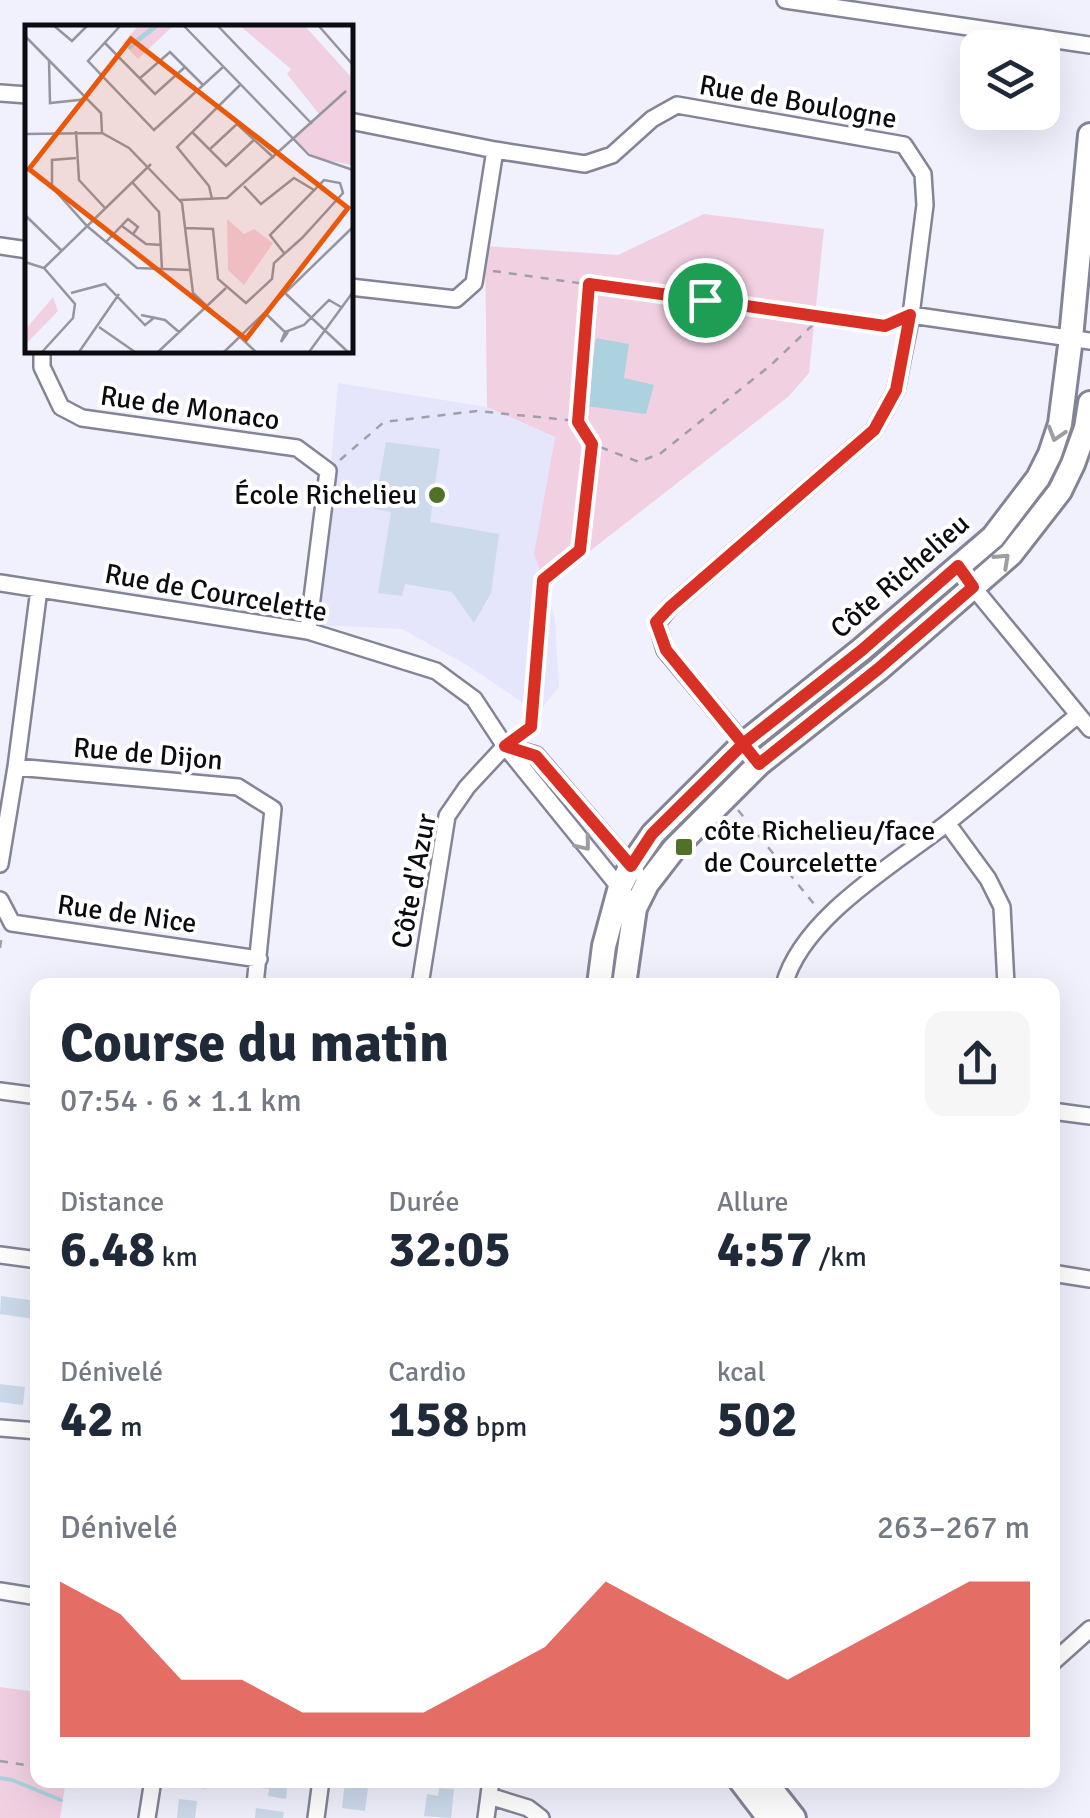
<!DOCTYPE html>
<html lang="fr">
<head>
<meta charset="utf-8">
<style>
	:root { --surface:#fff; --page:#f6f6f7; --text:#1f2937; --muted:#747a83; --accent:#d93025 }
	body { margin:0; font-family:Signika,sans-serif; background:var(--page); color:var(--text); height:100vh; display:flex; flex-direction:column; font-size:38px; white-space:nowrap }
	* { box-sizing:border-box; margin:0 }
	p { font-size:32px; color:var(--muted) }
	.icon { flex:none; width:55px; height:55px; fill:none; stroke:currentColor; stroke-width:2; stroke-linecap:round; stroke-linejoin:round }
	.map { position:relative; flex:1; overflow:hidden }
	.drawer { position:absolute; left:30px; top:978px; width:1030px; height:810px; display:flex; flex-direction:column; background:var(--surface); border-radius:20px; box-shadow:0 10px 40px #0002 }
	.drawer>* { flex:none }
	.tools { position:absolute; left:960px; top:30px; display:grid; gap:20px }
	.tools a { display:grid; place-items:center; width:100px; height:100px; border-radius:20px; background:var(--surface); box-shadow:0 10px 40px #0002; font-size:50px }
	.pin { position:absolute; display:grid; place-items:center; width:85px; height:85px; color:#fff; margin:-42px; border:5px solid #fff; border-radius:50%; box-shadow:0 2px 10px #0007 }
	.round { display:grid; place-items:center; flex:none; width:105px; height:105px; border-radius:20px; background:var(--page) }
	.head { display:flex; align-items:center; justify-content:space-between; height:170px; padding:0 30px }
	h1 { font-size:55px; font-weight:700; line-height:75px }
	.stats { display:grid; grid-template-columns:repeat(3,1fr); gap:15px; height:170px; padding:10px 30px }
	.stats div { display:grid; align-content:center }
	.stats b { font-size:50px; font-weight:700 }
	.stats small { font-size:28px; font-weight:400 }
	.stats p { font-size:28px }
	.chart { height:280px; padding:20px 30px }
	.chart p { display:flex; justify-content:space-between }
	.chart svg { width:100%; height:180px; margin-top:10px; fill:var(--accent); opacity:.7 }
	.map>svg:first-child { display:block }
	.built { fill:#e5e6fc }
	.green { fill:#f1d0e2 }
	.water { fill:#acd2e0 }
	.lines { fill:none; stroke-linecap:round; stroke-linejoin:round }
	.stream { stroke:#acd2e0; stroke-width:4 }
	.building { fill:#ccdaeb }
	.street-casing { stroke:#838496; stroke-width:20 }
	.secondary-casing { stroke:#838496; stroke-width:28 }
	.path { stroke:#9f9fa9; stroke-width:2.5; stroke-dasharray:8 8; stroke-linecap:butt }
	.street { stroke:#fff; stroke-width:15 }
	.secondary { stroke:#fff; stroke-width:22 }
	.oneway { stroke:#9d9ea0 }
	.route-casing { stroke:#fff; stroke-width:20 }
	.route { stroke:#d93025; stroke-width:12 }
	.poi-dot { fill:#4f7128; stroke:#fff; stroke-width:4 }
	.labels { text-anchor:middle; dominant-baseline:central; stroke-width:8; stroke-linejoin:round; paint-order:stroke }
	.street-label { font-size:28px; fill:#0b0c12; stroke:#fff }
	.poi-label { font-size:28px; fill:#0b0c12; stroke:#fff; text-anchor:end }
	.inset-river { fill:none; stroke:#acd2e0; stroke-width:5 }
	.inset-road { fill:none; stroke:#9595a0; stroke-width:2.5 }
	.view { fill:#e8590c; fill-opacity:0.15; stroke:#e8590c; stroke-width:5 }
	.inset-edge { fill:none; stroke:#0b0c12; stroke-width:5 }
</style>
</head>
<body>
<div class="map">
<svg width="1090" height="1818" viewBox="0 0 1090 1818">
	<rect width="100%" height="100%" fill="#f1f1fe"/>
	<path class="built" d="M338,383L487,407L555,437L534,554L555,619L559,687L538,713L470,667L402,629L317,625Z"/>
	<path class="green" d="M704,214L824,229L809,373L789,396L545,586L534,554L555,437L487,407L485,246L618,255Z
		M0,1687L37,1692L38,1780H66L60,1818H0Z"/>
	<path class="water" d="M596,338L629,344L624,378L654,385L646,414L586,406Z"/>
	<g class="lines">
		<path class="stream" d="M0,1778L12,1780L61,1800"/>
	</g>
	<path class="building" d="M386,442L440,449L430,522L499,534L491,593L474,623L452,592L405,584L402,596L378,593L391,512L374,509Z
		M1,1296L37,1301L34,1319L0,1314Z
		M0,1384L25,1387L23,1405L0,1402Z
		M181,1780H207L206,1789L180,1785Z
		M260,1780H288L286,1799L268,1796L269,1789L259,1788Z
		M345,1780H369L365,1811L342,1808Z
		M439,1788L454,1789L451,1818L424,1816L427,1794L438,1796Z
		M179,1799L197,1801L195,1818H177Z
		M256,1808L284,1812L283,1818H255Z"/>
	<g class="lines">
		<defs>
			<path id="street" d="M785,0L1090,45
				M0,93L28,95
				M350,121L495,150L585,164L612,155L652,119L677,105L904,145L923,174L925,205L911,315L896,390L874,430L670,607L657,623L665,650L747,748
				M0,246L28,250
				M350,287L456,299L474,283L495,150
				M911,315L1090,341
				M42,350V367L61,407L82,418L297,448L328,471L308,631
				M969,582L1090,729
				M0,583L308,631L436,671L474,699L505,746L624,893
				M505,746L536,755L636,872
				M16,767L238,787L273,809L255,985
				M947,823L988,879L1002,907L1006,985
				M0,864L16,767L39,589
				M0,900L12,923L259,959
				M420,985L447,816L467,787L505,746
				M784,985C802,918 893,865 946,824C991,788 1034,751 1078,715
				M0,1091L38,1096
				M1052,1111L1090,1116
				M0,1255L38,1260
				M1052,1273L1090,1279
				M0,1428L38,1431
				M0,1591L38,1597
				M1052,1663L1090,1629
				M489,1796L528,1808L541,1818
				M147,1818L153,1780
				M316,1818L321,1780
				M486,1818L491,1780"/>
			<path id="secondary" d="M599,985L604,946L620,887L631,866L653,834L743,744L862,649L993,537L1038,478L1050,454L1060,424L1071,338L1090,135
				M624,985L635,908L647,884L674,849L759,764L879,669L1011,554L1060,491L1073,464L1086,428L1090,403
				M740,1780L769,1818
				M764,1780L794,1818"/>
		</defs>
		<use href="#street" class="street-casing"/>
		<use href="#secondary" class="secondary-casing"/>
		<path class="path" d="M493,271L885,326L895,321
			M589,286L578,421L591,443
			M340,460L384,422L477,411L578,421
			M523,733L531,727L543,580L579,550L592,444L639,462L661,453L771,365L821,317
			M738,810L818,909
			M0,948L2,935
			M0,1761L38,1767
			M118,1780L136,1783"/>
		<use href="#street" class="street"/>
		<use href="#secondary" class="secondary"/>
	</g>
	<defs><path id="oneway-chevron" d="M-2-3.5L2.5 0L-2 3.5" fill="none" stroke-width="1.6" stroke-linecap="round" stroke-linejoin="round" transform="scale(2.5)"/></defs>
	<g class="oneway">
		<use href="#oneway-chevron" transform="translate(1056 434) rotate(107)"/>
		<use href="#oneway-chevron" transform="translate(1003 560) rotate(-43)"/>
		<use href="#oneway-chevron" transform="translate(584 844) rotate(51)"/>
	</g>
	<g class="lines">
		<defs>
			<path id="route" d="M705,300L589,284L578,422L592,444L580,550L543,580L531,727L505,746L536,756L631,866L652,834L743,744L759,764L878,669L973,587L958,566L862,650L743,744L666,650L656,622L670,607L874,430L896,390L910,315L885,326L705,300"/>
		</defs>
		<use href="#route" class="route-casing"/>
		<use href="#route" class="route"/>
	</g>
	<g class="poi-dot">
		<circle cx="437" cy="495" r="10"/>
		<rect x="674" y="837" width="20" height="20" rx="5"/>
	</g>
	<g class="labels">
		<g class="street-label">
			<text transform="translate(798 102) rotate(10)">Rue de Boulogne</text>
			<text transform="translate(190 408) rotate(8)">Rue de Monaco</text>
			<text transform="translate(900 576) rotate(-41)">Côte Richelieu</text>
			<text transform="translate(216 593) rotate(10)">Rue de Courcelette</text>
			<text transform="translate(148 754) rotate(5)">Rue de Dijon</text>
			<text transform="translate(414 881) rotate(-79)">Côte d'Azur</text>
			<text transform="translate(127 914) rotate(8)">Rue de Nice</text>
		</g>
		<g class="poi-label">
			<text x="417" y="495">École Richelieu</text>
			<text x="704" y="831" text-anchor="start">côte Richelieu/face<tspan x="704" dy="32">de Courcelette</tspan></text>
		</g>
	</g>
	<g transform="translate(25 25)">
		<rect width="328" height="328" fill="#f1f1fe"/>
		<path d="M114,0H149L113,34L98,18ZM214,0H279L327,53V140L291,133L267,115L294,89L262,49L266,44ZM202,194L219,209L229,204L248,218L219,260L203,245ZM28,272L33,286L1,319L0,305Z" fill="#f1d0e2"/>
		<path class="inset-river" d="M103,23L132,0"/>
		<path class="inset-road" d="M28,0L47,16L63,0M96,0L63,36L129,105L198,42M158,0L284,130L328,145M192,0L287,99M293,0L328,40M0,11L76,88L77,108M79,17L130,69L160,42M24,36L25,78L63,74M114,54L145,27L179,61M51,106L54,155L80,183M167,107L201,141L230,114M0,109L77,108L104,123L157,178L168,268L231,327M184,125L212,99L249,133M51,133L27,135V162L62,201L112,243L165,245M107,157L134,187L137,245M219,161L236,179L269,153L289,165M187,174L184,161L152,122L215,60M155,175L202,173L321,66M0,190L37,226M97,201L121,219L137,220M161,203L188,204L193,254L221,278L247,254L249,238L277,213L318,168L315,158L299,155L245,210L259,228M80,218L103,194L113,202L108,209M0,237L19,243L50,279L48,293L17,327M19,243L126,139M46,268L80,259L120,300L130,292M260,268L323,327M239,287L260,307L256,317L263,307M116,290L140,295L154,307M74,302L110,327M260,307L279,300L304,275L316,282M54,327L94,269M133,327L201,263M199,327L328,202M284,327L328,267"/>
		<path class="view" d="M106,14L323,183L221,314L4,144Z"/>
		<rect width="328" height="328" class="inset-edge"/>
	</g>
</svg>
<div class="tools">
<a><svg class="icon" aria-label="layers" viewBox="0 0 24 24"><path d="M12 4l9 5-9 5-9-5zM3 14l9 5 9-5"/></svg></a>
</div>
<div class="pin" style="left:705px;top:300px;background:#1e9e55"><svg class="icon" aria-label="arrive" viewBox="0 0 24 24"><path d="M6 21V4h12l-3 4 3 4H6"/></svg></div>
<section class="drawer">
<div class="head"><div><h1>Course du matin</h1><p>07:54 · 6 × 1.1 km</p></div><a class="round"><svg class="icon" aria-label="share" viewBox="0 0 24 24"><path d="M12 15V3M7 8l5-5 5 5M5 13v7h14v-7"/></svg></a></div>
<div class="stats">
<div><p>Distance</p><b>6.48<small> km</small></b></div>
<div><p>Durée</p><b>32:05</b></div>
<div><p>Allure</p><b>4:57<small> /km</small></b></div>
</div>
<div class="stats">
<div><p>Dénivelé</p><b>42<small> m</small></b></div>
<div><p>Cardio</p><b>158<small> bpm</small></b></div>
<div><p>kcal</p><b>502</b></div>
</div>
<div class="chart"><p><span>Dénivelé</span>263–267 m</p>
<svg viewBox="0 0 160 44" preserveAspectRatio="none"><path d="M0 44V6L10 14L20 30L30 30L40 38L50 38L60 38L70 30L80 22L90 6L100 14L110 22L120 30L130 22L140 14L150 6L160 6V44z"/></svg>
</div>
</section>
</div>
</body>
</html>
